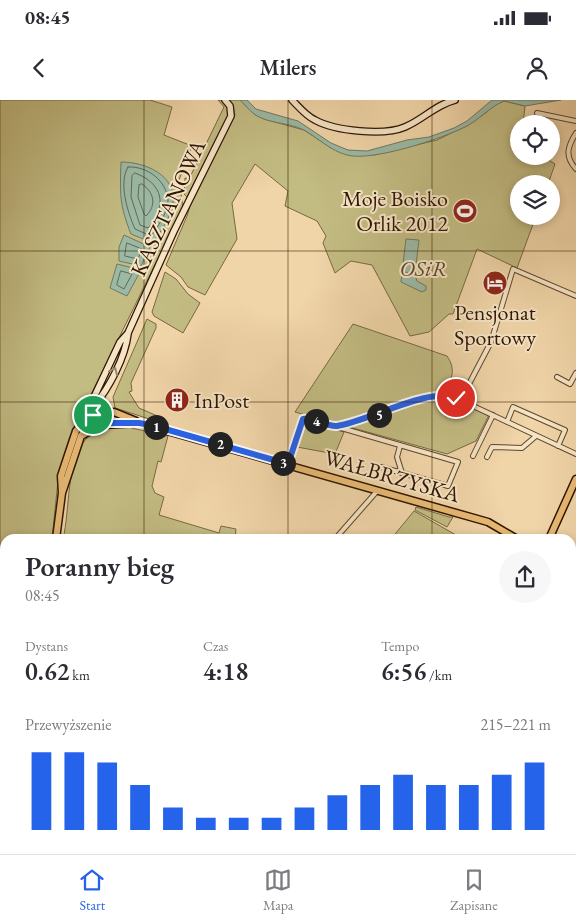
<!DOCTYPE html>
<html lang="pl">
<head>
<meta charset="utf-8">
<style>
	:root { --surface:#fff; --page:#f7f7f7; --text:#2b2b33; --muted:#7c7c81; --line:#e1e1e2; --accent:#2563eb }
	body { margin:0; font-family:"EB Garamond",serif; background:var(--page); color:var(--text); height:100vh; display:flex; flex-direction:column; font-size:19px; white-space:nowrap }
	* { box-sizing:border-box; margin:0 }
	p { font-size:16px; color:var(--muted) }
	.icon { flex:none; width:28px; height:28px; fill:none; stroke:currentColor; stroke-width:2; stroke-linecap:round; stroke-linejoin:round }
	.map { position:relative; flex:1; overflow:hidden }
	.sheet { position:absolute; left:0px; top:434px; width:576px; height:321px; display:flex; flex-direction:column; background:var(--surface); border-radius:15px 15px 0 0; box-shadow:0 2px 8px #0003 }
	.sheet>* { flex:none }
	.fabs { position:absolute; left:510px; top:15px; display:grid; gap:10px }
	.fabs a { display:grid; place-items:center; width:50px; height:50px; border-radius:50%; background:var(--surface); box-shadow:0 2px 8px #0003; font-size:25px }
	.pin { position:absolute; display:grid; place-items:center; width:42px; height:42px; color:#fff; margin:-21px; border:2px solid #fff; border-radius:50%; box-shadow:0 1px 5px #0007 }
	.km { position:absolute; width:25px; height:25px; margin:-12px; border-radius:50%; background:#222; color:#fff; font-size:14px; line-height:25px; text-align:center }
	.round { display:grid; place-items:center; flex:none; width:52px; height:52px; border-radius:26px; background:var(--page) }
	.headline { display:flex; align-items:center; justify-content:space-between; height:85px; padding:0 25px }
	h1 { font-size:28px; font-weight:600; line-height:38px }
	.stats { display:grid; grid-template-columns:repeat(3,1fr); gap:8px; height:85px; padding:5px 25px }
	.stats div { display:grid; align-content:center }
	.stats b { font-size:25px; font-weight:600 }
	.stats small { font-size:14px; font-weight:400 }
	.stats p { font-size:14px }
	.chart { height:140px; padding:10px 25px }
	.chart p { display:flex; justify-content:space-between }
	.chart svg { width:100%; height:90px; margin-top:5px; stroke:var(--accent); stroke-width:6 }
	.status { display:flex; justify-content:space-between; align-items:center; height:35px; padding:0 25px; background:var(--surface); direction:ltr }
	.status svg { height:14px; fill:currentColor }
	header { display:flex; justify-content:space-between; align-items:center; height:65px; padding:0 25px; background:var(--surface); font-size:22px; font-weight:600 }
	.dock { display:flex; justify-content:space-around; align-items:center; height:70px; border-top:1px solid var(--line); background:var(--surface); font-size:14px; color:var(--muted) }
	.dock a { display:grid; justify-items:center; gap:2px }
	.dock .active { color:var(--accent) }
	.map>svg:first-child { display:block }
	.green { fill:#c2bb82; stroke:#786842 }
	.water { fill:#9bb9a4; stroke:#707863 }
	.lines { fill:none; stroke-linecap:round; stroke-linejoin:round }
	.shore { stroke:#656852; stroke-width:1 }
	.street-casing { stroke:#5f462b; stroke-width:6 }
	.secondary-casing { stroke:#2f1601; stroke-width:8 }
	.primary-casing { stroke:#2f1601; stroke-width:9 }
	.street { stroke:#f5e4c6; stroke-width:4 }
	.secondary { stroke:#f5e4c6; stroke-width:5.5 }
	.primary { stroke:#e8ba74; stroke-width:6 }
	.oneway { stroke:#9c876d }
	.route-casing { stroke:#fff; stroke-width:10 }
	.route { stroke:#2563eb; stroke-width:6 }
	.grid { fill:none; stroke:#2f1601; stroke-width:1; stroke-opacity:0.55 }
	.labels { text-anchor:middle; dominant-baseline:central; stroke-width:4; stroke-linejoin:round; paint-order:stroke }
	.poi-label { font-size:22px; fill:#2f1601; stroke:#f5e4c6; text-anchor:end }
	.street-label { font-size:22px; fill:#2f1601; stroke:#f5e4c6 }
	.park-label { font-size:22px; font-style:italic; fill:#5b4828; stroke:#f5e4c6 }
</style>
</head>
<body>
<div class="status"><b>08:45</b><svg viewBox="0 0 49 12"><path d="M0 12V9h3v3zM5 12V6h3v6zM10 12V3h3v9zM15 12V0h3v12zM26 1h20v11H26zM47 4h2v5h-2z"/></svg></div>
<header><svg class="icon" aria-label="back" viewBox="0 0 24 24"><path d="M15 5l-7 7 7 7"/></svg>Milers<svg class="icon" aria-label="person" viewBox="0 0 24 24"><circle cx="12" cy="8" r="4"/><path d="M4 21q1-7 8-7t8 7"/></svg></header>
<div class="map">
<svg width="576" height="754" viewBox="0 0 576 754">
	<rect width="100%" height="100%" fill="#f0d5a8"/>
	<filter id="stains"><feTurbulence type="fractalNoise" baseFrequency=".004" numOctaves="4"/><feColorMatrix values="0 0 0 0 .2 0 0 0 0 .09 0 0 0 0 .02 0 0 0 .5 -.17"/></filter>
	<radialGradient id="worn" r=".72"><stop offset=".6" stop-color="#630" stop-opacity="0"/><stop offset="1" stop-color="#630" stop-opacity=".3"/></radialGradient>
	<path class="green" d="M0,0H150L172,7L164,35L192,46L179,80L183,108L69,339L59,371L52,439H5V527L0,533Z
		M218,0H222L227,6L229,15L187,97L184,94L185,78L189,79L224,7Z
		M229,0H240L254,14L264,19L304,30L330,47L374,55L437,40L468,25L487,12L490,7L504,1L525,6L523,24H519V56H542L555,64L548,84H519V116H536L517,168L477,149L453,214H449L429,232L410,236L372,165L351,161L335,173L323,143L326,136L317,121L285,106L288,91L255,64L232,103L237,139L205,195L188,187L181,177L166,165L187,116L192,99L235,15L233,6Z
		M165,172L176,179L188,194L200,203L183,233L154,216L152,212Z
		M147,219L156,224V228L131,283L132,291L129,292L139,308L162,318L167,323L165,324L115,308L113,297Z
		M353,224L447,256C456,269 452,278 446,291L413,298L373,314L333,323L295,312Z
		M433,296L448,297L489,315L476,341L447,354L342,325Z
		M306,322L344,332L335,354L297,347Z
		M127,327L168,336L161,362L158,361L152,386L155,393L164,397L159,415L219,433L221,426L236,429L235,439H63C70,411 66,361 86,339C96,329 113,328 127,327Z
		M416,407L449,417H453L447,427L415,410Z
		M414,411L463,439H391Z
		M0,580L5,582V750H178L181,754H0Z"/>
	<path class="water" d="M240,0H247L256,9L298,21L331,43L348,50L367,51L407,40L429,37L454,28L467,21L492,0H561L525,6L504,1C490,7 481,18 467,26C444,38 372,62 347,55C331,51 318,38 304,30C288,22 268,24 254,14C249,10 244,4 240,0Z
		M121,62C145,62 177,75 173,104C171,117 160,132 153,143L131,134C119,104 120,93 121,62Z
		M124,135L150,147L141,166L119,161V147Z
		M406,139L419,140L415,173L402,172Z
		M117,164L141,170L127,196L110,188Z
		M402,173L415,175L417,181L426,186V190L422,192L401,182Z
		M571,749L573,754H524L526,750Z"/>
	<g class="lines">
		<path class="shore" d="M128,67C148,66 167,81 168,101C168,112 157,128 151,136L135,129C128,113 118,83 128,67Z
			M135,73C163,83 168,106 148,128L140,125L131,97L132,76Z
			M142,84C154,92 157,105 146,116L144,114L138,97L139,85Z
			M127,143L142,149L138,159L125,156Z
			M121,171L132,174L124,189L117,185Z"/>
		<defs>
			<path id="street" d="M537,13L576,21
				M576,33C568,46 564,56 576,69
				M557,277L570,284L576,273
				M469,304L471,300L469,284L491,242L513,169L576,196
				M507,322L513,307L565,330L558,346
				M336,326C348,320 362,321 374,316C400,308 429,288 456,298L576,354
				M400,346L397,357L402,373
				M473,356L493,315
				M487,357L492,347L522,348L536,336
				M288,364L300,324L303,319L307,318L458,362L448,386L381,367
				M335,439L378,390
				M571,568L576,562
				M571,717L576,724
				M320,750L334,754
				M268,754L269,750"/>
			<path id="secondary" d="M292,0C299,7 306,16 315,20C335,31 384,36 405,27C424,19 435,5 455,0
				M101,297L105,308L109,312
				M94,306C109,288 125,258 128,234
				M93,315L110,323
				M81,336L93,315L95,295L120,242L128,233L174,131L231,16L230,6L225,0
				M571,480L576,483
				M571,638L576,633
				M438,754L442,750"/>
			<path id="primary" d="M62,393L81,336L101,325L139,323L488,422L517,439
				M56,439L62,393L61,376L76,331L87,318L100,312H114L136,321
				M549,439L576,379
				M0,538L5,531
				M0,552L5,546
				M0,564L5,567
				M0,572L5,574
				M183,750L185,754
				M192,750L194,754"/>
		</defs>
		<use href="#street" class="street-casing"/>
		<use href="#secondary" class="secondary-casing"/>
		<use href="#primary" class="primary-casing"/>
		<use href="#street" class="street"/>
		<use href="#secondary" class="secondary"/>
		<use href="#primary" class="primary"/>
	</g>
	<defs><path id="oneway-chevron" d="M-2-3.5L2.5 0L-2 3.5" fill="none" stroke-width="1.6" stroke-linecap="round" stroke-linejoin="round" transform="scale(1.25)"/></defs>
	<use class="oneway" href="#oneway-chevron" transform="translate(114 271) rotate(-65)"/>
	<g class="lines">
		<defs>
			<path id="route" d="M93,315L110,323H139L151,325L288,364L303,319C314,317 326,327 337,326C370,321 427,287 456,298"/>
		</defs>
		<use href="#route" class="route-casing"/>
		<use href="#route" class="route"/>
	</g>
	<path class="grid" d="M144,0V439M288,0V439M432,0V439M0,151H576M0,302H576M0,452H5M571,452H576M0,603H5M571,603H576M144,750V754M288,750V754M432,750V754"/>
	<defs>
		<symbol id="stadium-disc" viewBox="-11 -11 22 22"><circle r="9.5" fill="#8f2418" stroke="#f5e4c6"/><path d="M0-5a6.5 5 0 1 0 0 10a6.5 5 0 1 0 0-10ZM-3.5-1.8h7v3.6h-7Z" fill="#fff"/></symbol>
		<symbol id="hotel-disc" viewBox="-11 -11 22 22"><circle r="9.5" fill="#8f2418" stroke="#f5e4c6"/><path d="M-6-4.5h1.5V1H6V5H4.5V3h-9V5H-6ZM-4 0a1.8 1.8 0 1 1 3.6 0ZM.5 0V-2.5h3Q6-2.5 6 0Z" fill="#fff"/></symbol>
		<symbol id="building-disc" viewBox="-11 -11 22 22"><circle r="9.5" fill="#8f2418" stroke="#f5e4c6"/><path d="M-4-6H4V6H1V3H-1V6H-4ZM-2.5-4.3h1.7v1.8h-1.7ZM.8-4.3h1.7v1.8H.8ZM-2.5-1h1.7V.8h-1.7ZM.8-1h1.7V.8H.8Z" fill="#fff"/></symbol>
	</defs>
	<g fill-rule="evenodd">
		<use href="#stadium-disc" x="451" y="97" width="28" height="28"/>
		<use href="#hotel-disc" x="481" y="169" width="28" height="28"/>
		<use href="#building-disc" x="163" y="286" width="28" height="28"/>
	</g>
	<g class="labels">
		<g class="poi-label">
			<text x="448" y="98">Moje Boisko<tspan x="448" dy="25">Orlik 2012</tspan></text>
			<text x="495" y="212" text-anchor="middle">Pensjonat<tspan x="495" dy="25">Sportowy</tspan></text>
			<text x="194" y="300" text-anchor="start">InPost</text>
		</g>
		<g class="street-label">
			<text transform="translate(168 108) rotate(-65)">KASZTANOWA</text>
			<text transform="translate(392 376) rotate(16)">WAŁBRZYSKA</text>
		</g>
		<g class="park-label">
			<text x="423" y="168">OSiR</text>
		</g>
	</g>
	<rect width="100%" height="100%" filter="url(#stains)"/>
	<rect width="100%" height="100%" fill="url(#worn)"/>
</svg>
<div class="fabs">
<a><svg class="icon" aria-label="locate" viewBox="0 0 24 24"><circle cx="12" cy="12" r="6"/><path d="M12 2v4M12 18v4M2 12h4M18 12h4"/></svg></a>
<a><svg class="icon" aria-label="layers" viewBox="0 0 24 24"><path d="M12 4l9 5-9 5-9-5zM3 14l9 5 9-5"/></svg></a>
</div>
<div class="pin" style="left:93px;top:315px;background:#1e9e55"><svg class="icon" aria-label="arrive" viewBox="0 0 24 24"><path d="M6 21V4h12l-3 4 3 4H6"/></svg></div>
<div class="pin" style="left:456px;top:298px;background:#d93025"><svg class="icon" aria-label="check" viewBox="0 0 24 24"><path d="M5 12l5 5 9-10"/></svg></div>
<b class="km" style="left:156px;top:327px">1</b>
<b class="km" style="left:220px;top:344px">2</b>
<b class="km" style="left:283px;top:363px">3</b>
<b class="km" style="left:316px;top:321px">4</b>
<b class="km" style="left:379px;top:315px">5</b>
<section class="sheet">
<div class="headline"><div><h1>Poranny bieg</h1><p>08:45</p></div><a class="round"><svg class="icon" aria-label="share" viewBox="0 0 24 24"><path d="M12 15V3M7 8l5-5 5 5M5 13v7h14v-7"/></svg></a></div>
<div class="stats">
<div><p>Dystans</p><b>0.62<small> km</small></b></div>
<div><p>Czas</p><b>4:18</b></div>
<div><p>Tempo</p><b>6:56<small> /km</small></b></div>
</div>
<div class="chart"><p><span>Przewyższenie</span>215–221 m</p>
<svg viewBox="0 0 160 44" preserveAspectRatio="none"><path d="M5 44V6M15 44V6M25 44V11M35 44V22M45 44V33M55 44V38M65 44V38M75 44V38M85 44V33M95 44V27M105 44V22M115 44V17M125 44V22M135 44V22M145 44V17M155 44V11"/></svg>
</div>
</section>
</div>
<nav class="dock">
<a class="active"><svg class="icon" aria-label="home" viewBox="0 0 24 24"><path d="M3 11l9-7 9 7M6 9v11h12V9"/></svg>Start</a>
<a><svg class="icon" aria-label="map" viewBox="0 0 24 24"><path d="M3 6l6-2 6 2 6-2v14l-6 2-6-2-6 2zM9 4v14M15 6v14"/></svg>Mapa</a>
<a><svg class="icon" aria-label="saved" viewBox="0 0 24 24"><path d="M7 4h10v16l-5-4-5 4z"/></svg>Zapisane</a>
</nav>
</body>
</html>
